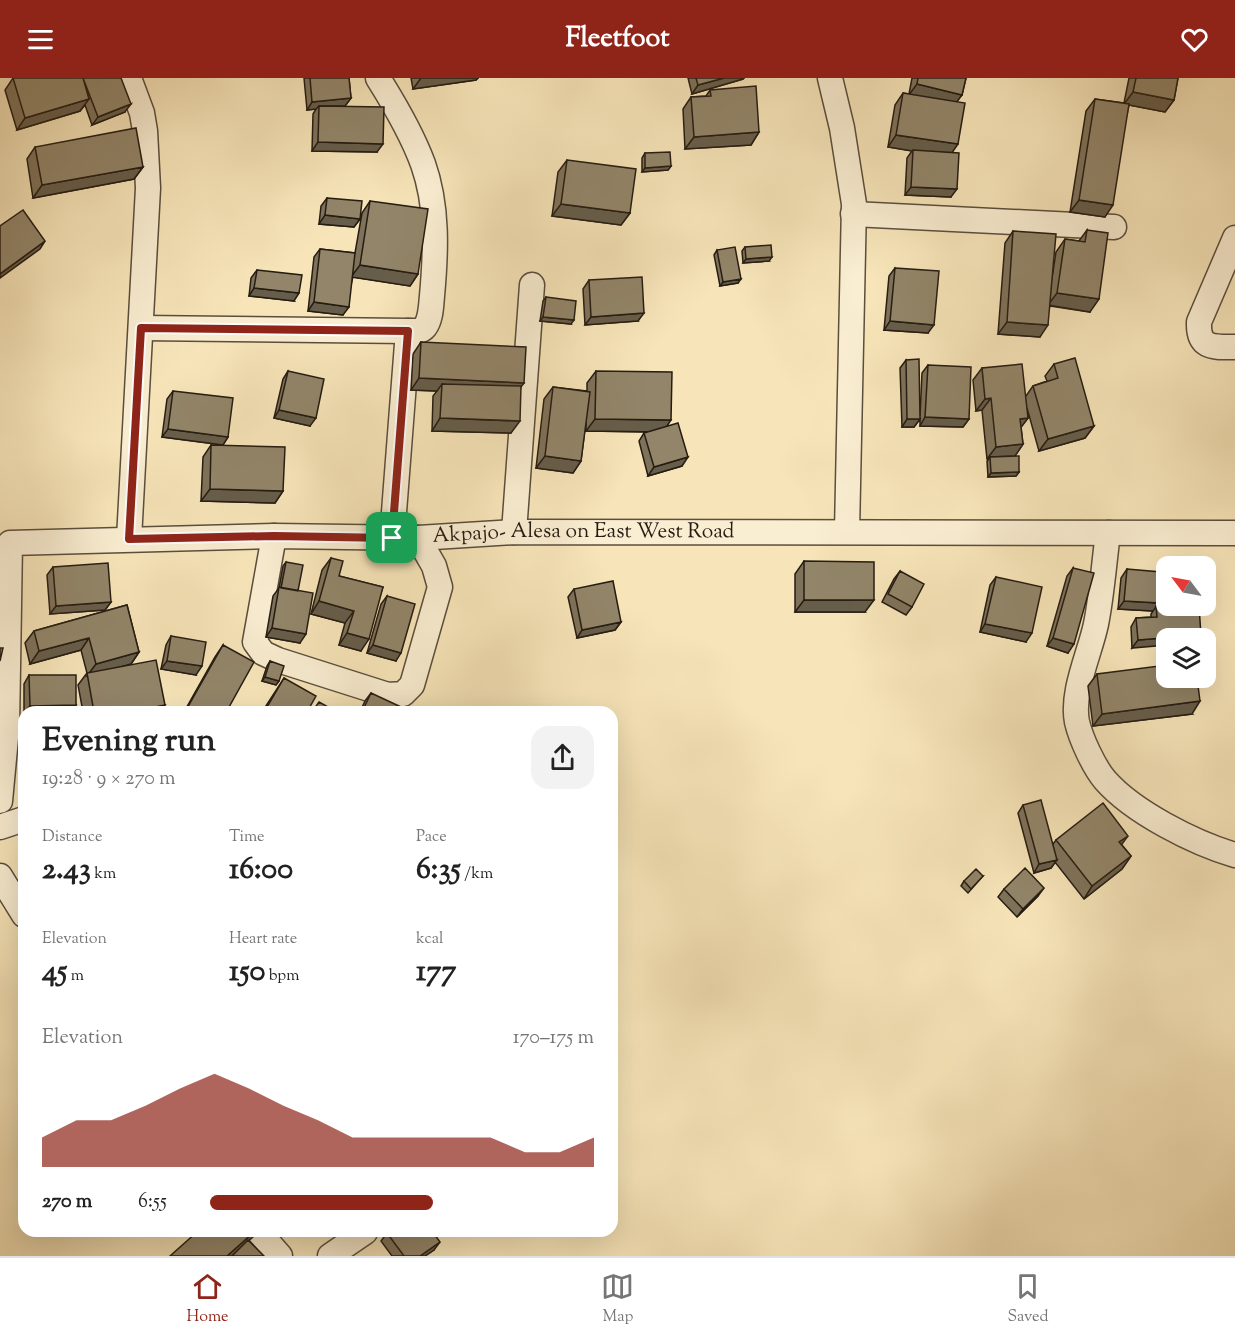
<!DOCTYPE html>
<html lang="en">
<head>
<meta charset="utf-8">
<style>
	:root { --surface:#fff; --page:#f2f2f2; --text:#222; --muted:#767676; --line:#e0e0e0; --accent:#8f2418 }
	body { margin:0; font-family:"Sorts Mill Goudy",serif; background:var(--page); color:var(--text); height:100vh; display:flex; flex-direction:column; font-size:22px; white-space:nowrap }
	* { box-sizing:border-box; margin:0 }
	p { font-size:20px; color:var(--muted) }
	.icon { flex:none; width:33px; height:33px; fill:none; stroke:currentColor; stroke-width:2; stroke-linecap:round; stroke-linejoin:round }
	.map { position:relative; flex:1; overflow:hidden }
	.details { position:absolute; left:18px; top:628px; width:600px; height:531px; display:flex; flex-direction:column; background:var(--surface); border-radius:18px; box-shadow:0 6px 24px #0002 }
	.details>* { flex:none }
	.needle { width:39px; rotate:302deg }
	.fabs { position:absolute; left:1156px; top:478px; display:grid; gap:12px }
	.fabs a { display:grid; place-items:center; width:60px; height:60px; border-radius:12px; background:var(--surface); box-shadow:0 6px 24px #0002; font-size:30px }
	.pin { position:absolute; display:grid; place-items:center; width:51px; height:51px; color:#fff; margin:-26px; border-radius:12px; box-shadow:0 3px 9px #0006 }
	.round { display:grid; place-items:center; flex:none; width:63px; height:63px; border-radius:18px; background:var(--page) }
	.head { display:flex; align-items:center; justify-content:space-between; height:102px; padding:0 24px }
	h1 { font-size:33px; font-weight:700; line-height:45px }
	.figures { display:grid; grid-template-columns:repeat(3,1fr); gap:9px; height:102px; padding:6px 24px }
	.figures div { display:grid; align-content:center }
	.figures b { font-size:30px; font-weight:700 }
	.figures small { font-size:16px; font-weight:400 }
	.figures p { font-size:16px }
	.chart { height:168px; padding:12px 24px }
	.chart p { display:flex; justify-content:space-between }
	.chart svg { width:100%; height:108px; margin-top:6px; fill:var(--accent); opacity:.7 }
	ul { padding:0 24px; list-style:none; font-size:20px }
	li { display:grid; grid-template-columns:96px 72px 1fr; align-items:center; height:45px }
	li i { height:15px; border-radius:8px; background:var(--accent) }
	header { display:flex; justify-content:space-between; align-items:center; height:78px; padding:0 24px; background:var(--accent); color:#fff; font-size:27px; font-weight:700 }
	.menu { display:flex; justify-content:space-around; align-items:center; height:84px; border-top:2px solid var(--line); background:var(--surface); font-size:16px; color:var(--muted) }
	.menu a { display:grid; justify-items:center; gap:3px }
	.menu .on { color:var(--accent) }
	.map>svg:first-child { display:block }
	.lines { fill:none; stroke-linecap:round; stroke-linejoin:round }
	.minor-casing { stroke:#5a4e3c; stroke-width:27 }
	.minor { stroke:#faeed2; stroke-width:24 }
	.wall { fill:#7e725a; stroke:#251c12; stroke-width:1.5 }
	.shaded-wall { fill:#665d4a; stroke:#251c12; stroke-width:1.5 }
	.building { fill:#928569; stroke:#251c12; stroke-width:1.5 }
	.route-casing { stroke:#fff; stroke-width:12 }
	.route { stroke:#8f2418; stroke-width:8 }
	.labels { text-anchor:middle; dominant-baseline:central; stroke-width:6; stroke-linejoin:round; paint-order:stroke }
	.street-label { font-size:21px; fill:#251c12; stroke:#faeed2 }
</style>
</head>
<body>
<header><svg class="icon" aria-label="menu" viewBox="0 0 24 24"><path d="M4 6h16M4 12h16M4 18h16"/></svg>Fleetfoot<svg class="icon" aria-label="heart" viewBox="0 0 24 24"><path d="M12 20l-8-8c-3-5 5-10 8-4 3-6 11-1 8 4z"/></svg></header>
<div class="map">
<svg width="1235" height="1178" viewBox="0 0 1235 1178">
	<rect width="100%" height="100%" fill="#f7e5b9"/>
	<filter id="stains"><feTurbulence type="fractalNoise" baseFrequency=".00333" numOctaves="4"/><feColorMatrix values="0 0 0 0 .2 0 0 0 0 .09 0 0 0 0 .02 0 0 0 .5 -.17"/></filter>
	<radialGradient id="worn" r=".72"><stop offset=".6" stop-color="#630" stop-opacity="0"/><stop offset="1" stop-color="#630" stop-opacity=".3"/></radialGradient>
	<g class="lines">
		<defs>
			<g id="minor">
				<path d="M129,0L142,35L145,53L148,110L129,461"/>
				<path d="M378,0C395,27 412,56 423,86C438,128 436,174 432,218C431,228 431,241 425,249C421,254 413,253 408,253L392,460"/>
				<path d="M830,0L842,50L854,126L847,453"/>
				<path d="M853,136L1114,149"/>
				<path d="M1235,160L1199,244C1198,271 1213,269 1235,269"/>
				<path d="M141,250L408,253"/>
				<path d="M514,454L532,207"/>
				<path d="M1108,455C1104,485 1102,516 1096,546C1090,575 1071,614 1077,644C1081,661 1094,689 1105,702C1133,734 1194,765 1235,777"/>
				<path d="M274,458L255,564L263,575L278,582L388,617L403,616L412,607L440,509L434,488L418,460"/>
				<path id="s1" d="M0,723L7,649L10,465L274,458L418,460L514,454L1235,455"/>
				<path d="M0,749L24,741"/>
				<path d="M0,798L24,837"/>
				<path d="M259,1154L280,1178"/>
				<path d="M330,1178L365,1154"/>
			</g>
		</defs>
		<use href="#minor" class="minor-casing"/>
		<use href="#minor" class="minor"/>
	</g>
	<path class="wall" d="M13,0H121L125,34L92,47L85,27L80,33L17,52L5,12Z
		M304,0H349L351,20L345,28L377,74L312,73L313,36L316,31L307,32Z
		M411,0H478L476,2L413,11Z
		M688,0H744L743,1L692,16Z
		M912,0H966L962,17L957,23L952,74L951,119L905,117L907,80L912,73L888,69L895,27L903,15L909,16Z
		M1129,0H1178L1174,22L1165,34L1129,27L1105,139L1070,134L1086,33L1095,21L1124,25Z
		M710,12L759,54L751,67L685,71L683,31L691,19L706,18Z
		M35,69L143,89L134,101L33,120L27,81Z
		M645,75L671,88L668,92L642,94V80Z
		M567,82L630,135L621,147L552,138L558,94Z
		M327,120L360,141L354,149L319,146L321,128Z
		M370,123L418,196L410,208L353,199L343,237L308,233L314,179L320,171L355,175L362,135Z
		M1087,152L1090,234L1050,228L1040,259L998,256L1005,165L1013,153L1052,200L1056,174L1065,161L1079,163Z
		M745,169L769,183L743,185L742,173Z
		M717,172L738,205L720,208L714,177Z
		M895,190L928,255L884,252L889,198Z
		M257,192L294,223L249,218L251,200Z
		M589,202L638,243L585,247L583,211Z
		M546,219L571,246L540,243L543,223Z
		M421,264L524,305L521,308L511,355L432,353L433,318L437,313L411,312L413,276Z
		M906,282L920,338L922,295L928,287L969,341L963,349L920,348V341L914,349H902L900,290Z
		M1054,286L1094,348L1085,360L1039,373L1027,330L1028,340L1021,349L1023,366L1015,378L1019,394L1016,398L988,399L987,383L989,381H987L982,332L976,333L973,302L982,290L1026,318L1033,308L1047,303L1045,298Z
		M288,293L310,348L274,340L283,301Z
		M596,293L666,349L682,388L648,398L639,363L644,355L648,354L586,353V343L581,383L573,395L536,390L544,321L553,309L587,313V305Z
		M173,313L228,359L223,367L162,359L167,321Z
		M211,367L283,413L275,425L201,423L203,379Z
		M331,480L339,498L383,509L361,573L339,567L345,545L311,536L322,492Z
		M804,483L865,534H795V496Z
		M286,484L298,513L300,565L266,559L273,518L279,510L283,488Z
		M53,489L111,524L105,532L50,536L47,497Z
		M1073,490L1068,575L1047,568L1067,498Z
		M1127,491L1159,525L1157,528L1167,527L1132,570L1131,549L1136,540L1151,539V536L1153,533L1118,531L1121,500Z
		M900,493L912,529L906,537L882,524L894,501Z
		M996,499L1026,564L980,554L990,507Z
		M574,511L621,544L615,552L577,560L568,519Z
		M387,518L396,583L367,575L381,526Z
		M127,527L139,574L131,586L160,634H83L78,607L87,595L81,572L30,586L25,565L34,553Z
		M171,558L196,597L161,591L166,567Z
		M223,567L228,631L234,634H184L215,579Z
		M270,583L279,603L276,607L262,603L267,588Z
		M1097,596L1192,636L1093,648L1088,608Z
		M29,597L76,627L71,634H24V636V606Z
		M284,600L307,634H262Z
		M371,615L399,634H360L365,623Z
		M1023,727L1053,766L1056,762L1122,767L1131,778L1122,791L1084,821L1055,784L1051,790L1034,795L1018,735Z
		M983,798L968,815L961,808L964,803Z
		M1004,811L1038,818L1017,839L998,819Z
		M387,1155L434,1172L425,1178H392L381,1163Z"/>
	<path class="shaded-wall" d="M421,0H478L476,2L413,11Z
		M724,0H744L743,1L692,16L698,7Z
		M917,6L962,17L953,29L908,18Z
		M1133,14L1174,22L1165,34L1124,26Z
		M351,20L345,28H319L316,31L307,32L312,24Z
		M89,21L80,33L17,52L25,40Z
		M131,26L125,34L92,47L98,39Z
		M759,54L751,67L685,71L694,59Z
		M896,57L958,66L949,79L888,69Z
		M318,64L383,66L377,74L312,73Z
		M671,88L668,92L642,94L645,90Z
		M143,89L134,101L33,120L42,107Z
		M911,109L957,111L951,119L905,117Z
		M1079,122L1113,127L1105,139L1070,134Z
		M561,126L630,135L621,147L552,138Z
		M325,137L360,141L354,149L319,146Z
		M45,163L40,171L0,200V196Z
		M772,179L769,183L743,185L746,181Z
		M360,187L418,196L410,208L351,199Z
		M741,201L738,205L720,208L723,204Z
		M254,210L299,215L294,223L249,218Z
		M1057,215L1099,221L1090,234L1048,227Z
		M314,224L349,229L343,237L308,233Z
		M644,235L638,243L585,247L591,239Z
		M543,239L574,242L571,246L540,243Z
		M890,243L934,247L928,255L884,252Z
		M1007,244L1048,247L1040,259L998,256Z
		M419,300L524,305L515,317L442,306L437,313L411,312Z
		M991,320L982,332L976,333L985,321Z
		M279,332L316,340L310,348L274,340Z
		M925,339L969,341L963,349L920,348Z
		M440,340L520,343L511,355L432,353Z
		M1028,340L1019,352L1020,341Z
		M595,341L671,342L663,354L586,353Z
		M907,341H920L914,349H902Z
		M1094,348L1085,360L1039,373L1048,361Z
		M168,351L228,359L223,367L162,359Z
		M1023,366L1015,378L990,379L987,381L996,369Z
		M545,378L581,383L573,395L536,390Z
		M688,379L682,388L648,398L654,389Z
		M1019,394L1016,398L988,399L991,395Z
		M210,411L283,413L275,425L201,423Z
		M804,522H874L865,534H795Z
		M319,523L354,533L345,545L311,536Z
		M1124,523L1159,525L1153,533L1118,531Z
		M111,524L105,532L50,536L56,528Z
		M621,544L615,552L577,560L582,552Z
		M985,546L1032,555L1026,564L980,554Z
		M272,550L306,556L300,565L266,559Z
		M347,555L369,561L361,573L339,567Z
		M1201,557L1198,561H1167V567L1132,570L1138,562Z
		M89,560L81,572L30,586L39,573Z
		M1053,560L1074,566L1068,575L1047,568Z
		M373,567L401,575L396,583L367,575Z
		M139,574L131,586L87,598L96,586Z
		M167,583L202,588L196,597L161,591Z
		M265,599L279,603L276,607L262,603Z
		M1200,623L1192,636L1093,648L1102,636Z
		M76,627L71,634H25L30,628Z
		M165,627L160,634H139L140,632Z
		M1128,758L1119,770V764Z
		M1131,778L1122,791L1084,821L1092,808Z
		M1057,782L1051,790L1034,795L1039,786Z
		M1044,810L1038,818L1017,839L1023,831Z
		M254,1154H257L254,1158L232,1178H227Z
		M440,1164L434,1172L425,1178H420Z"/>
	<path class="building" d="M13,0H83L89,21L25,40Z
		M83,0H121L131,26L98,39Z
		M310,0H349L351,20L312,24Z
		M696,0H724L698,7Z
		M918,0H966L962,17L917,6Z
		M1136,0H1178L1174,22L1133,14Z
		M756,8L759,54L694,59L691,19L711,18L710,12Z
		M903,15L965,25L958,66L896,57Z
		M1095,21L1129,26L1113,127L1079,122Z
		M319,28L384,29L383,66L318,64Z
		M136,50L143,89L42,107L35,69Z
		M913,72L959,75L957,111L911,109Z
		M670,74L671,88L645,90V75Z
		M567,82L636,91L630,135L561,126Z
		M327,120L362,123L360,141L325,137Z
		M370,123L428,131L418,196L360,187Z
		M23,132L45,163L0,196V148Z
		M1087,152L1108,155L1099,221L1057,215L1065,161L1085,164Z
		M1013,153L1056,156L1048,247L1007,244Z
		M771,167L772,179L746,181L745,169Z
		M735,169L741,201L723,204L717,172Z
		M320,171L355,175L349,229L314,224Z
		M895,190L939,193L934,247L890,243Z
		M257,192L302,197L299,215L254,210Z
		M642,199L644,235L591,239L589,202Z
		M546,219L576,223L574,242L543,239Z
		M421,264L526,269L524,305L419,300Z
		M1075,280L1094,348L1048,361L1033,308L1058,300L1054,286Z
		M919,281L920,341H907L906,282Z
		M1022,286L1028,340L1020,341L1023,366L996,369L991,320L985,321L982,290Z
		M928,287L971,289L969,341L925,339Z
		M288,293L324,301L316,340L279,332Z
		M596,293L672,294L671,342L595,341Z
		M442,306L521,308L520,343L440,340Z
		M553,309L590,314L581,383L545,378Z
		M173,313L233,320L228,359L168,351Z
		M678,345L688,379L654,389L644,355Z
		M211,367L285,369L283,413L210,411Z
		M1019,378V394L991,395L990,379Z
		M331,480L343,483L339,498L383,509L369,561L347,555L354,533L319,523Z
		M804,483L874,484V522H804Z
		M286,484L303,487L298,513L281,510Z
		M108,485L111,524L56,528L53,489Z
		M1073,490L1094,495L1074,566L1053,560Z
		M1127,491L1161,494L1159,525L1124,523Z
		M900,493L924,506L912,529L888,516Z
		M996,499L1042,509L1032,555L985,546Z
		M613,503L621,544L582,552L574,511Z
		M279,509L313,515L306,556L272,550Z
		M387,518L415,526L401,575L373,567Z
		M127,527L139,574L96,586L89,560L39,573L34,553Z
		M1167,527V528H1199L1201,557L1138,562L1136,540L1157,539L1156,528Z
		M171,558L206,564L202,588L167,583Z
		M223,567L254,584L228,631L234,634H185Z
		M0,570H3L0,583Z
		M156,582L165,627L140,632L141,634H94L87,595Z
		M270,583L284,588L279,603L265,599Z
		M1167,587V600H1197L1200,623L1102,636L1097,596Z
		M29,597H76V627L30,628Z
		M284,600L316,618L307,634H264Z
		M371,615L401,629L399,634H362Z
		M319,624L337,634H312Z
		M1041,722L1057,782L1039,786L1023,727Z
		M1103,725L1128,758L1119,764L1131,778L1092,808L1056,762Z
		M1025,790L1044,810L1023,831L1004,811Z
		M976,791L983,798L971,811L964,803Z
		M197,1154H254L227,1178H170Z
		M389,1154H433L440,1164L420,1178H404L387,1155Z
		M248,1162L264,1178H232Z"/>
	<g class="lines">
		<defs>
			<path id="route" d="M141,250L408,253L392,460L274,458L129,461Z"/>
		</defs>
		<use href="#route" class="route-casing"/>
		<use href="#route" class="route"/>
	</g>
	<g class="labels">
		<g class="street-label">
			<text stroke="none"><textPath href="#s1" startOffset="832">Akpajo- Alesa on East West Road</textPath></text>
		</g>
	</g>
	<rect width="100%" height="100%" filter="url(#stains)"/>
	<rect width="100%" height="100%" fill="url(#worn)"/>
</svg>
<div class="fabs">
<a><svg class="needle" viewBox="-14 -14 28 28"><path d="M0-13l5 13h-10z" fill="#e53935"/><path d="M0 13l5-13h-10z" fill="#767676"/></svg></a>
<a><svg class="icon" aria-label="layers" viewBox="0 0 24 24"><path d="M12 4l9 5-9 5-9-5zM3 14l9 5 9-5"/></svg></a>
</div>
<div class="pin" style="left:392px;top:460px;background:#1e9e55"><svg class="icon" aria-label="arrive" viewBox="0 0 24 24"><path d="M6 21V4h12l-3 4 3 4H6"/></svg></div>
<section class="details">
<div class="head"><div><h1>Evening run</h1><p>19:28 · 9 × 270 m</p></div><a class="round"><svg class="icon" aria-label="share" viewBox="0 0 24 24"><path d="M12 15V3M7 8l5-5 5 5M5 13v7h14v-7"/></svg></a></div>
<div class="figures">
<div><p>Distance</p><b>2.43<small> km</small></b></div>
<div><p>Time</p><b>16:00</b></div>
<div><p>Pace</p><b>6:35<small> /km</small></b></div>
</div>
<div class="figures">
<div><p>Elevation</p><b>45<small> m</small></b></div>
<div><p>Heart rate</p><b>150<small> bpm</small></b></div>
<div><p>kcal</p><b>177</b></div>
</div>
<div class="chart"><p><span>Elevation</span>170–175 m</p>
<svg viewBox="0 0 160 44" preserveAspectRatio="none"><path d="M0 44V32L10 25L20 25L30 19L40 12L50 6L60 12L70 19L80 25L90 32L100 32L110 32L120 32L130 32L140 38L150 38L160 32V44z"/></svg>
</div>
<ul>
<li><b>270 m</b>6:55<i style="width:58%"></i></li>
</ul>
</section>
</div>
<nav class="menu">
<a class="on"><svg class="icon" aria-label="home" viewBox="0 0 24 24"><path d="M3 11l9-7 9 7M6 9v11h12V9"/></svg>Home</a>
<a><svg class="icon" aria-label="map" viewBox="0 0 24 24"><path d="M3 6l6-2 6 2 6-2v14l-6 2-6-2-6 2zM9 4v14M15 6v14"/></svg>Map</a>
<a><svg class="icon" aria-label="saved" viewBox="0 0 24 24"><path d="M7 4h10v16l-5-4-5 4z"/></svg>Saved</a>
</nav>
</body>
</html>
